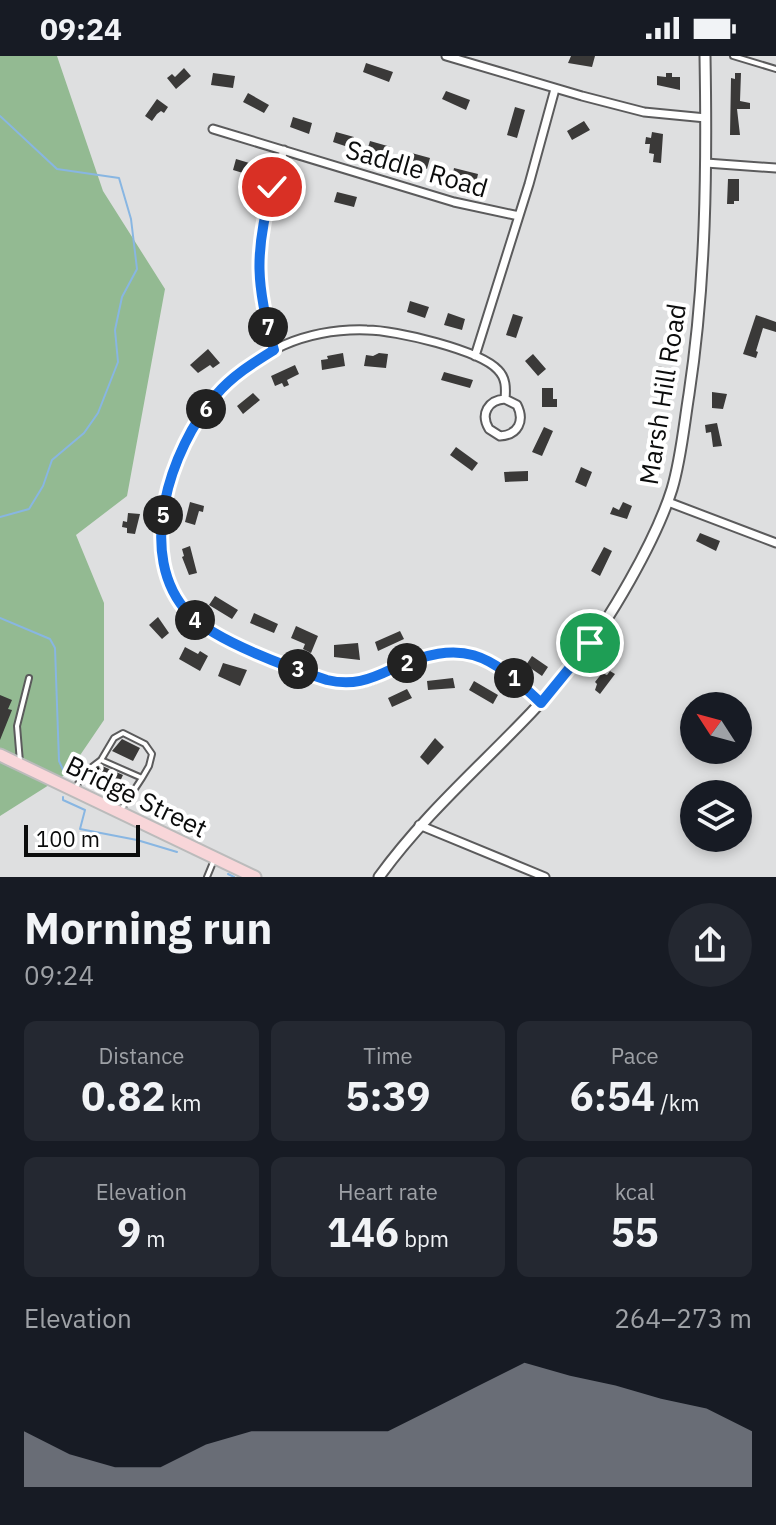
<!DOCTYPE html>
<html lang="en">
<head>
<meta charset="utf-8">
<style>
	:root { --surface:#171b24; --page:#242831; --text:#f1f3f6; --muted:#9ea1a6; --accent:#8c9099 }
	body { margin:0; font-family:"IBM Plex Sans",sans-serif; background:var(--page); color:var(--text); height:100vh; display:flex; flex-direction:column; font-size:30px; white-space:nowrap }
	* { box-sizing:border-box; margin:0 }
	p { font-size:26px; color:var(--muted) }
	.icon { flex:none; width:44px; height:44px; fill:none; stroke:currentColor; stroke-width:2; stroke-linecap:round; stroke-linejoin:round }
	.map { position:relative; height:821px; overflow:hidden }
	.details { display:flex; flex-direction:column; background:var(--surface); flex:1 }
	.details>* { flex:none }
	.needle { width:52px; rotate:306deg }
	.tools { position:absolute; left:680px; top:636px; display:grid; gap:16px }
	.tools a { display:grid; place-items:center; width:72px; height:72px; border-radius:50%; background:var(--surface); box-shadow:0 4px 12px #0003; font-size:40px }
	.scale { position:absolute; left:24px; bottom:20px; width:116px; box-sizing:border-box; padding-left:8px; border:4px solid #0b0c0c; border-top:0; font-size:22px; line-height:28px; white-space:nowrap; color:#0b0c0c; -webkit-text-stroke:6px #fff; paint-order:stroke }
	.pin { position:absolute; display:grid; place-items:center; width:68px; height:68px; color:#fff; margin:-34px; border:4px solid #fff; border-radius:50%; box-shadow:0 2px 8px #0007 }
	.km { position:absolute; width:40px; height:40px; margin:-20px; border-radius:50%; background:#222; color:#fff; font-size:22px; line-height:40px; text-align:center }
	.round { display:grid; place-items:center; flex:none; width:84px; height:84px; border-radius:42px; background:var(--page) }
	.overview { display:flex; align-items:center; justify-content:space-between; height:136px; padding:0 24px }
	h1 { font-size:44px; font-weight:800; line-height:60px }
	.figures { display:grid; grid-template-columns:repeat(3,1fr); gap:12px; height:136px; padding:8px 24px }
	.figures div { display:grid; align-content:center; border-radius:12px; background:var(--page); text-align:center }
	.figures b { font-size:40px; font-weight:800 }
	.figures small { font-size:22px; font-weight:400 }
	.figures p { font-size:22px }
	.chart { height:224px; padding:16px 24px }
	.chart p { display:flex; justify-content:space-between }
	.chart svg { width:100%; height:144px; margin-top:8px; fill:var(--accent); opacity:.7 }
	.status { display:flex; justify-content:space-between; align-items:center; height:56px; padding:0 40px; background:var(--surface); direction:ltr }
	.status svg { height:22px; fill:currentColor }
	.map>svg:first-child { display:block }
	.green { fill:#93ba92 }
	.lines { fill:none; stroke-linecap:round; stroke-linejoin:round }
	.stream { stroke:#88b6e2; stroke-width:2 }
	.building { fill:#3a3938 }
	.service-casing { stroke:#5b5b5c; stroke-width:8 }
	.minor-casing { stroke:#5b5b5c; stroke-width:11 }
	.tertiary-casing { stroke:#5b5b5c; stroke-width:13 }
	.primary-casing { stroke:#bbb; stroke-width:15 }
	.service { stroke:#fff; stroke-width:4 }
	.minor { stroke:#fff; stroke-width:7 }
	.tertiary { stroke:#fff; stroke-width:9 }
	.primary { stroke:#f8d6d9; stroke-width:11 }
	.route-casing { stroke:#fff; stroke-width:16 }
	.route { stroke:#1a73e8; stroke-width:10 }
	.labels { text-anchor:middle; dominant-baseline:central; stroke-width:8; stroke-linejoin:round; paint-order:stroke }
	.street-label { font-size:26px; fill:#0b0c0c; stroke:#fff }
</style>
</head>
<body>
<div class="status"><b>09:24</b><svg viewBox="0 0 49 12"><path d="M0 12V9h3v3zM5 12V6h3v6zM10 12V3h3v9zM15 12V0h3v12zM26 1h20v11H26zM47 4h2v5h-2z"/></svg></div>
<div class="map">
<svg width="776" height="821" viewBox="0 0 776 821">
	<rect width="100%" height="100%" fill="#dedfe0"/>
	<path class="green" d="M0,0H57L103,135L165,233L127,440L76,479L104,547V664L68,717L0,760Z"/>
	<g class="lines">
		<path class="stream" d="M0,60L57,113L119,122L131,163L137,213L122,241L115,274L118,306L98,357L84,377L52,404L43,430L29,453L0,461
			M0,562L50,583L55,592L59,705L65,718
			M63,741V744L85,754L80,773L137,784L177,796
			M228,818L234,821"/>
	</g>
	<path class="building" d="M571,0H595L592,11L568,7Z
		M366,7L393,16L389,26L363,16Z
		M184,12L191,20L176,33L167,22L172,18L175,21Z
		M213,17L235,20L233,32L211,29Z
		M666,17H672V21H680V34L657,29V20L666,21Z
		M735,17H741L740,45L750,47V53H737L740,79H730L731,22L735,23Z
		M446,35L470,44L466,54L442,43Z
		M248,37L269,49L264,57L243,46Z
		M157,43L168,51L164,57L161,55L157,58L152,65L145,60Z
		M515,51L525,54L517,82L507,79Z
		M293,61L312,67L309,78L290,71Z
		M584,65L590,74L572,84L567,75Z
		M336,76L354,81L351,92L333,86Z
		M652,76L663,78L661,107L653,106L654,98L649,97L650,88H645L646,81L651,82Z
		M370,85L391,91L388,101L367,95Z
		M408,96L430,102L427,113L405,107Z
		M236,103L256,109L253,120L233,114Z
		M454,112L478,118L476,127L452,122Z
		M728,123H739V145H734V148H727Z
		M337,136L357,141L354,151L334,146Z
		M410,245L429,251L425,262L407,256Z
		M448,257L465,263L462,274L444,269Z
		M513,258L523,261L516,282L506,279Z
		M756,259L776,266V276L763,272L756,295L758,296L756,302L743,298Z
		M208,293L220,307L213,312L210,309L198,317L190,309Z
		M343,297L345,310L322,314L321,304L328,303L327,300Z
		M379,297L388,298L386,312L364,310L366,299L373,300Z
		M533,298L546,313L538,320L525,305Z
		M295,309L299,318L287,324L289,329L284,331L282,327L275,330L271,320Z
		M658,310L667,312L664,336L655,334Z
		M444,316L473,324L470,332L441,324Z
		M542,332H553V343H557V351H542Z
		M712,336L727,338L723,353L712,352Z
		M253,337L260,344L243,358L237,350Z
		M717,367L722,390L713,391L711,376L706,377L705,369Z
		M544,371L553,375L542,400L532,396Z
		M456,391L478,407L472,415L450,399Z
		M581,411L592,416L586,431L575,426Z
		M528,415V425L505,426L504,416Z
		M190,446L204,450L203,456L199,455L195,469L185,466Z
		M623,446L632,450L627,463L610,458L613,451L619,454Z
		M128,457L140,458L135,478L127,477V472L122,471L123,465L127,466Z
		M700,477L720,485L716,495L696,485Z
		M190,490L197,517L189,519L182,501L184,500L182,493Z
		M604,491L612,495L600,520L591,515Z
		M215,540L238,554L232,563L209,549Z
		M254,557L278,568L274,577L250,567Z
		M158,561L169,577L162,583L149,569Z
		M296,570L318,580L311,597L303,593L305,588L291,582Z
		M400,575L404,583L378,595L375,586Z
		M358,587L360,604L334,601V589Z
		M185,591L198,598L200,595L208,600L200,615L179,603Z
		M532,600L548,611L542,620L526,609Z
		M223,607L247,614L240,630L218,620Z
		M610,615L615,618L600,638L595,634L597,628L595,626L602,617L607,619Z
		M453,622L455,632L428,634L427,625Z
		M474,625L498,639L493,648L469,634Z
		M407,633L412,642L392,651L388,642Z
		M0,639L12,644L8,653L12,654L0,684Z
		M435,682L444,691L428,709L420,701Z
		M122,683L140,692L133,705L112,695Z
		M102,710L123,719L116,734L96,724Z"/>
	<g class="lines">
		<defs>
			<path id="service" d="M733,0L776,13
				M101,704L114,682L123,677L145,688L152,698L149,710L142,722
				M20,706L17,670L29,622
				M75,733L84,717L101,704L142,722L121,754
				M207,821L214,804"/>
			<path id="minor" d="M446,0L582,40L644,56L706,62
				M213,73L454,146L519,160
				M706,107L776,112
				M274,294C270,278 264,262 261,246C252,194 268,143 284,94
				M475,300L529,128L555,33
				M505,343L517,349C525,365 518,379 500,380L489,373C480,358 488,344 505,343C506,332 506,322 498,314C480,294 395,274 367,274C338,273 310,278 284,289C235,311 198,352 180,402C169,429 158,460 160,490C164,564 224,583 282,607C304,616 328,629 352,628C388,625 417,593 455,596C492,599 516,623 541,647
				M668,446L776,487
				M419,769L545,821"/>
			<path id="tertiary" d="M379,821C436,742 514,683 575,607C609,566 656,484 672,433C681,403 684,369 689,338C706,226 707,113 705,0"/>
			<path id="primary" d="M0,699L255,821"/>
		</defs>
		<use href="#service" class="service-casing"/>
		<use href="#minor" class="minor-casing"/>
		<use href="#tertiary" class="tertiary-casing"/>
		<use href="#primary" class="primary-casing"/>
		<use href="#service" class="service"/>
		<use href="#minor" class="minor"/>
		<use href="#tertiary" class="tertiary"/>
		<use href="#primary" class="primary"/>
	</g>
	<g class="lines">
		<defs>
			<path id="route" d="M272,131C254,197 256,230 274,294C253,307 232,320 216,339C170,393 134,500 189,558C215,585 290,612 327,624C352,630 369,624 392,613C464,581 488,597 541,647L590,587"/>
		</defs>
		<use href="#route" class="route-casing"/>
		<use href="#route" class="route"/>
	</g>
	<g class="labels">
		<g class="street-label">
			<text transform="translate(417 112) rotate(16)">Saddle Road</text>
			<text transform="translate(662 338) rotate(-81)">Marsh Hill Road</text>
			<text transform="translate(137 740) rotate(26)">Bridge Street</text>
		</g>
	</g>
</svg>
<div class="tools">
<a><svg class="needle" viewBox="-14 -14 28 28"><path d="M0-13l5 13h-10z" fill="#e53935"/><path d="M0 13l5-13h-10z" fill="#9ea1a6"/></svg></a>
<a><svg class="icon" aria-label="layers" viewBox="0 0 24 24"><path d="M12 4l9 5-9 5-9-5zM3 14l9 5 9-5"/></svg></a>
</div>
<div class="scale">100 m</div>
<div class="pin" style="left:590px;top:587px;background:#1e9e55"><svg class="icon" aria-label="arrive" viewBox="0 0 24 24"><path d="M6 21V4h12l-3 4 3 4H6"/></svg></div>
<div class="pin" style="left:272px;top:131px;background:#d93025"><svg class="icon" aria-label="check" viewBox="0 0 24 24"><path d="M5 12l5 5 9-10"/></svg></div>
<b class="km" style="left:514px;top:622px">1</b>
<b class="km" style="left:407px;top:607px">2</b>
<b class="km" style="left:298px;top:613px">3</b>
<b class="km" style="left:195px;top:564px">4</b>
<b class="km" style="left:163px;top:459px">5</b>
<b class="km" style="left:206px;top:353px">6</b>
<b class="km" style="left:268px;top:271px">7</b>
</div>
<section class="details">
<div class="overview"><div><h1>Morning run</h1><p>09:24</p></div><a class="round"><svg class="icon" aria-label="share" viewBox="0 0 24 24"><path d="M12 15V3M7 8l5-5 5 5M5 13v7h14v-7"/></svg></a></div>
<div class="figures">
<div><p>Distance</p><b>0.82<small> km</small></b></div>
<div><p>Time</p><b>5:39</b></div>
<div><p>Pace</p><b>6:54<small> /km</small></b></div>
</div>
<div class="figures">
<div><p>Elevation</p><b>9<small> m</small></b></div>
<div><p>Heart rate</p><b>146<small> bpm</small></b></div>
<div><p>kcal</p><b>55</b></div>
</div>
<div class="chart"><p><span>Elevation</span>264–273 m</p>
<svg viewBox="0 0 160 44" preserveAspectRatio="none"><path d="M0 44V27L10 34L20 38L30 38L40 31L50 27L60 27L70 27L80 27L90 20L100 13L110 6L120 10L130 13L140 17L150 20L160 27V44z"/></svg>
</div>
</section>
</body>
</html>
